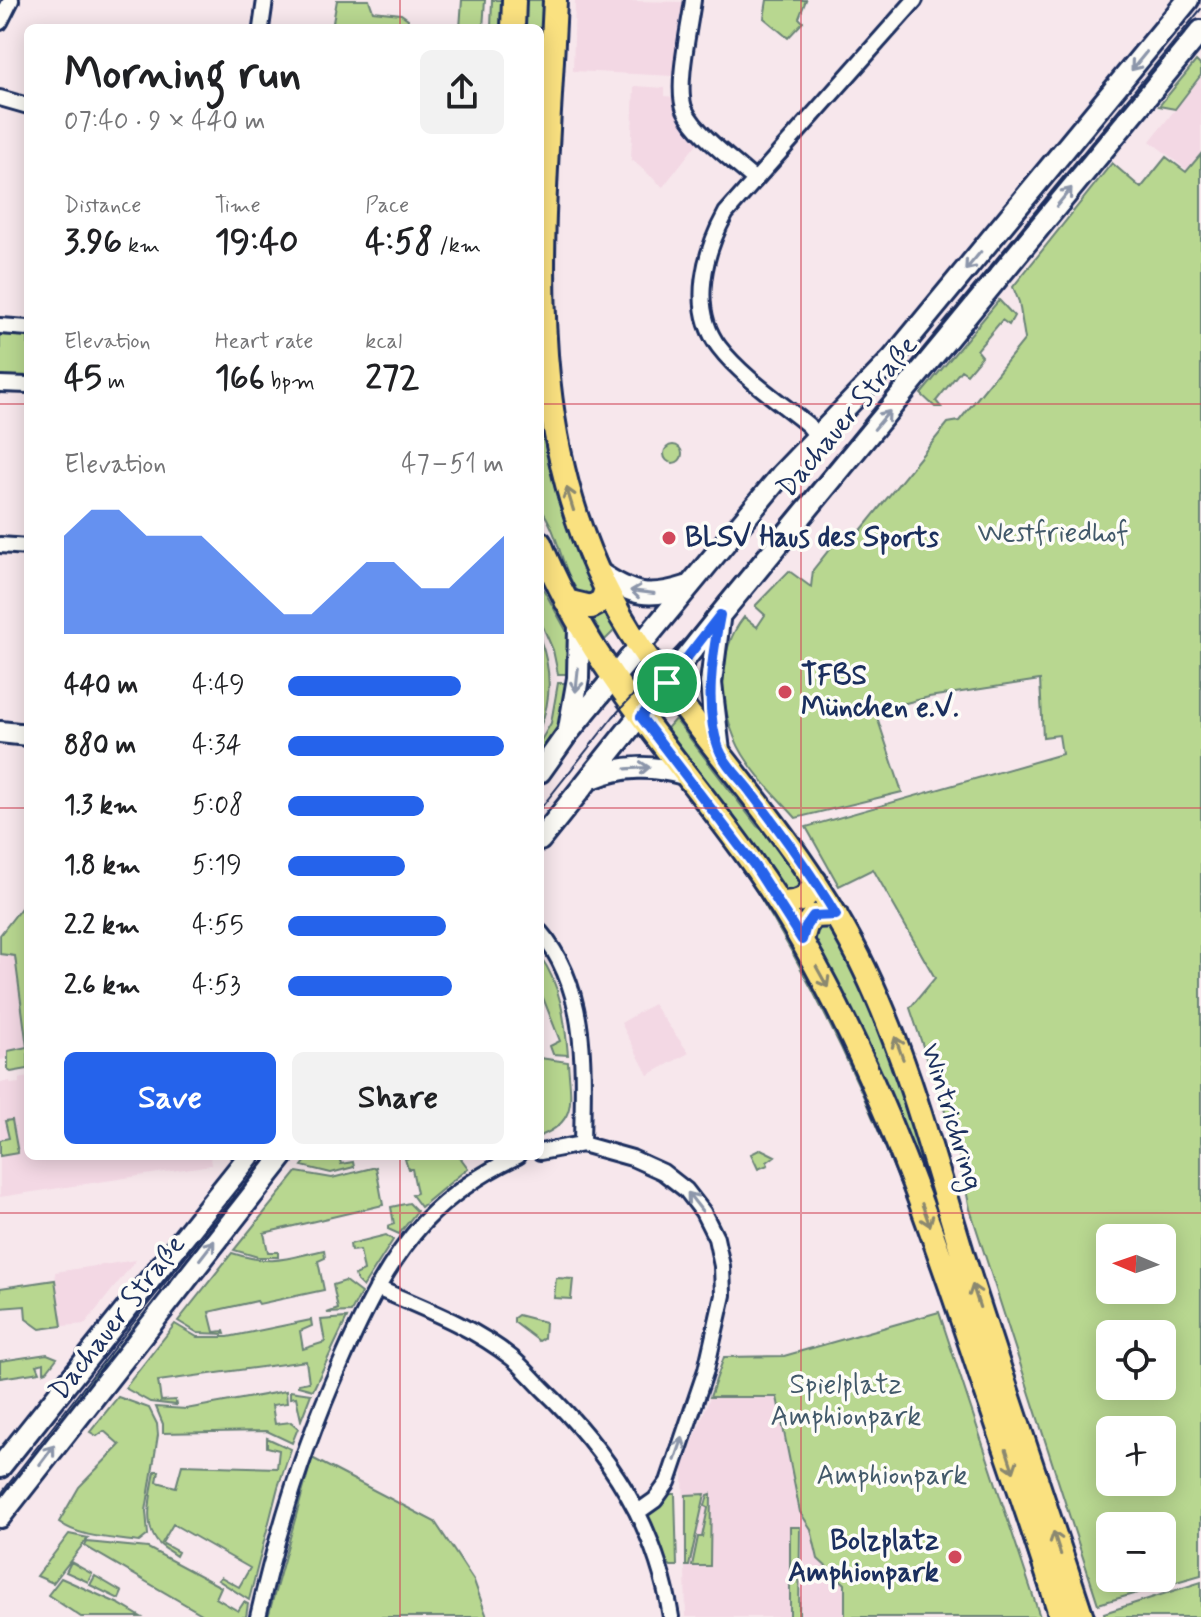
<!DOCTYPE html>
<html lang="en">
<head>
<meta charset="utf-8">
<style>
	:root { --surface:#fff; --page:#f2f2f2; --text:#202124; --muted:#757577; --accent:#2563eb }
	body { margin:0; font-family:Mynerve,sans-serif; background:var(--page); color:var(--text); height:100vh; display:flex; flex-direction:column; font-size:30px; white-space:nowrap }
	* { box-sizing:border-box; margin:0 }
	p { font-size:26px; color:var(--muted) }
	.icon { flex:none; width:44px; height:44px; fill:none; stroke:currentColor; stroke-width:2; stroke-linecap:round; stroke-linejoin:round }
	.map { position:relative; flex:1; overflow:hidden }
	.drawer { position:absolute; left:24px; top:24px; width:520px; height:1136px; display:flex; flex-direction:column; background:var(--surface); border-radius:12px; box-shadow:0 4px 20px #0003 }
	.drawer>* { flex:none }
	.needle { width:52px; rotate:272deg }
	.tools { position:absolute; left:1096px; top:1224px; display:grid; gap:16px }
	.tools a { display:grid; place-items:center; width:80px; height:80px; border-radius:12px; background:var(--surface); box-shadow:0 4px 20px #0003; font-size:40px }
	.pin { position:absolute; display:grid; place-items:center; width:68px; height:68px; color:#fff; margin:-34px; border:4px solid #fff; border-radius:50%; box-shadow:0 2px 8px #0007 }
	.round { display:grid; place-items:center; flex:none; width:84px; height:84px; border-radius:12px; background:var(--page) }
	.head { display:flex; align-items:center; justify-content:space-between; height:136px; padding:0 40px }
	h1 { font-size:44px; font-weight:800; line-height:60px }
	.figures { display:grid; grid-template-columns:repeat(3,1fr); gap:12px; height:136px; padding:8px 40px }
	.figures div { display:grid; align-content:center }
	.figures b { font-size:34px; font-weight:800 }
	.figures small { font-size:22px; font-weight:400 }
	.figures p { font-size:22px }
	.chart { height:224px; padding:16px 40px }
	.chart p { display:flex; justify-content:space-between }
	.chart svg { width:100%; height:144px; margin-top:8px; fill:var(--accent); opacity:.7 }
	.action { display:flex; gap:16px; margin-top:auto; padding:16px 40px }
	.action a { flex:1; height:92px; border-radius:12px; background:var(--accent); color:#fff; font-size:32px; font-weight:800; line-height:92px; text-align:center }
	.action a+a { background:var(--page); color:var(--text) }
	ul { padding:0 40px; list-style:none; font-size:26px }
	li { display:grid; grid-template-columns:128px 96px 1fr; align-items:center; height:60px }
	li i { height:20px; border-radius:10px; background:var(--accent) }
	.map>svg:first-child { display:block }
	.built { fill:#f3d8e4 }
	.green { fill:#b8d790; stroke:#6a8377; stroke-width:2; fill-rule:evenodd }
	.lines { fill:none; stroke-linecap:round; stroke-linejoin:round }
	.street-casing { stroke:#1b2f5e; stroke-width:20 }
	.secondary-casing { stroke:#1b2f5e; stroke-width:26 }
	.primary-casing { stroke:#1b2f5e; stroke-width:28 }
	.street { stroke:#fdfcf7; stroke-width:14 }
	.secondary { stroke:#fdfcf7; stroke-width:20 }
	.primary { stroke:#fae180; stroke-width:22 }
	.tram { stroke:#1b2f5e; stroke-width:2 }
	.oneway { stroke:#8c96aa }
	.oneway2 { stroke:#8a886f }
	.route-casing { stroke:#fff; stroke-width:16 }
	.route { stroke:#2563eb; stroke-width:10 }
	.grid { fill:none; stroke:#d1495b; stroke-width:2; stroke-opacity:0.55 }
	.poi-dot { fill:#d1495b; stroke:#fdfcf7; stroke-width:3 }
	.labels { text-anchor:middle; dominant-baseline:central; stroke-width:7; stroke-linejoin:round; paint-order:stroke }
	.street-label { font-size:28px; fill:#1b2f5e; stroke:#fdfcf7 }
	.park-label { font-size:28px; fill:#42596a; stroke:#fdfcf7 }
	.poi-label { font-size:28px; font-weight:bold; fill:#1b2f5e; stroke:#fdfcf7; text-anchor:start }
</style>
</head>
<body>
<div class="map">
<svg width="1201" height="1617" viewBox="0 0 1201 1617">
	<rect width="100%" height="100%" fill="#f7e7ec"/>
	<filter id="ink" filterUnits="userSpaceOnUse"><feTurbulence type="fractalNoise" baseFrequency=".0125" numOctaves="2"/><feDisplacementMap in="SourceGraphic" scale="16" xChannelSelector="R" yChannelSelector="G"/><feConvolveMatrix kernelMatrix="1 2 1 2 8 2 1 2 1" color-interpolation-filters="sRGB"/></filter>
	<g filter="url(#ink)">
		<path class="built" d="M575,0L685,2L674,76L573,71Z
			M1201,77V153L1187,170L1150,141Z
			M634,86L665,88V96L673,97L679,120L698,142L663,187L631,159Z
			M22,941L28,1055L0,1060V949Z
			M653,1004L689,1053L648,1075L621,1023Z
			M28,1077V1156H210L211,1165L0,1197V1083L10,1081L11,1084L19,1083V1079Z
			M136,1260L85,1324L63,1326L55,1272Z
			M710,1397H777L800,1512L811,1529L818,1559L845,1584V1617H686L683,1467Z"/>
		<path class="green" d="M337,0H369L373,11L401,14L408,19L407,25L403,28H332Z
			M462,0H485L483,28H460Z
			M492,0H504L502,28H491Z
			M522,0H546L540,112V28H521Z
			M767,0H806L799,18L803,22L788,38L764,18Z
			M1196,61L1201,66V75L1175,109L1159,106Z
			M1201,154V1575L1098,1604L970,1209L957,1147L910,1008L935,978L873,869L839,886L806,827L1062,754L1059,735L1043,737L1040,680L929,697L875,711L902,792L796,818C780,800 761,782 748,762C720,723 712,657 744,617L757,627L765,615L755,606L789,571L811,587L813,570L844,531L854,539L948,423L959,421L1025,339L1019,302L1013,287L1112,163L1141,188L1166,157L1186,172ZM1110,1238H1162V1290H1110ZM1162,1334V1386H1110V1334ZM1110,1430H1162V1482H1110ZM1110,1526H1162V1578H1110Z
			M999,300L1014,316L1009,325L1002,320L977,350L982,356L967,374L961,370L936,401L941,407H935L921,394Z
			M0,334L28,335V378H0Z
			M540,419C551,480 569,536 597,591L584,599C560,574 561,534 540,508Z
			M664 454a9 9 0 1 1 18 0a9 9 0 1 1-18 0Z
			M540,583L567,632L572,674H558L553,650L540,620Z
			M608,610L618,627L605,640L590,615Z
			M540,639C551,668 552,698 540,727Z
			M558,683H572L560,725L540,755V742L551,723Z
			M675,719L757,826L772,837L805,887L786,894L663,733Z
			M749,873C896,1099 967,1364 1052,1617H1048C964,1363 892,1103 746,875Z
			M28,899V1069L11,1072L8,1070V1051L27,1047L15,956L0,954V935Z
			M829,923L883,1029L1073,1617L810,936L809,928Z
			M540,956C561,985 565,1021 568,1055L553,1054L550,1046L560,1041L540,990Z
			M540,1058L568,1062C570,1097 579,1121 540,1136Z
			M12,1120L18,1153L0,1156V1140L9,1138L5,1121Z
			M761,1149L775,1156L767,1162L768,1165L758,1169L751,1154Z
			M270,1156H273L30,1462L0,1506V1499L92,1379Z
			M310,1156H339L341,1164L353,1162L354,1167L331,1173L302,1166Z
			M416,1156H459L468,1168L421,1207L412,1195L417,1193L412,1169H408L405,1159Z
			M376,1167L383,1205L264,1233L268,1252H278V1257H258L234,1250L297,1172L332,1178Z
			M409,1203L417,1211L399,1234L388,1229V1226L394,1224L391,1207Z
			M386,1235L393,1240L363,1287L357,1281L355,1275L364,1271L360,1250L351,1251L350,1244Z
			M324,1250L325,1258L318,1261L324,1290L259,1304L257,1301L209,1312L214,1332L224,1331L225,1334L198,1333L178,1321L232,1253C273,1266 284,1259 324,1250Z
			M556,1278L573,1279L571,1299L554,1298Z
			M55,1280L62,1326L40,1329L26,1319L25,1306L0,1308V1288Z
			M345,1281L361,1293L351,1312L327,1313L338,1309L333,1285Z
			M939,1312L1040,1617H845V1584L818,1559L811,1529L800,1512L777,1397H710L724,1357L784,1356Z
			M518,1315L545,1322L544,1338L539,1341L514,1322V1318Z
			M347,1318L313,1390L298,1386V1384L309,1382L306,1361L158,1381L161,1401L175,1400L176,1405L150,1402L125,1388L175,1324L197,1337H228L311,1320L312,1326L300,1331L303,1349L325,1342L321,1320Z
			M47,1354L57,1358L47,1371L44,1372V1363L37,1365L40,1372L0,1378V1361Z
			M286,1391L287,1403L272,1405L275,1424L291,1422L298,1428L292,1443L267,1431L163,1433V1424L156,1407L186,1409Z
			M290,1391L311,1394L301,1420L296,1397L290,1398Z
			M118,1397L149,1408L157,1424L158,1435L146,1511L148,1535L139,1542C113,1538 80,1538 59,1522L79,1487L120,1445L104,1431L97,1436L90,1432Z
			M267,1438L291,1449L278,1487L249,1600L218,1580L221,1577L239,1587L250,1568L173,1524L162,1543L178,1552L176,1556C170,1551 160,1547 156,1540C143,1522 152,1491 155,1471H159L157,1482L176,1487L182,1465L277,1468L279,1450L267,1447Z
			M312,1458L435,1522L474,1581L487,1617H268Z
			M668,1494H675L677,1566H671L661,1558L646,1518L650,1509Z
			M705,1494L689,1566H686V1495Z
			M711,1494L710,1566H692L698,1537H702L708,1508L705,1506L708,1495Z
			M790,1527H800L799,1617H790Z
			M69,1534L88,1538L53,1583L37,1576Z
			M87,1542L148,1548L221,1587L216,1598L238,1611L244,1602L248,1604L246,1617H207L85,1546Z
			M71,1562L92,1574L88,1582L66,1572Z
			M95,1576L122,1592L119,1599L90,1585Z
			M61,1578L119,1604L141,1617H81L48,1595Z
			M1201,1582V1617H1105L1104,1613Z"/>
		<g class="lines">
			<defs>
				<path id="street" d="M693,0C690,25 675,89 685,110C696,134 735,162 755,180
					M0,22L11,0
					M261,28L265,0
					M0,98L28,106
					M0,326L28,328
					M0,384L28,385
					M817,436L808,425C780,402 741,376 719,347C689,308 705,251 726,213L915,0
					M0,545L28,547
					M540,932C590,990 583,1073 582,1144
					M540,1152L582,1144L632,1158L663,1172L686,1190L703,1212L716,1238L722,1266L723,1295L706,1370L668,1482L655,1500L638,1512
					M377,1288C423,1308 472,1326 512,1358C523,1367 532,1378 542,1388C609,1452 656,1524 671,1617
					M258,1617C278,1529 304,1445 341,1363C363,1313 387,1263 424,1222C450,1195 484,1172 518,1156"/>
				<path id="secondary" d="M598,572C633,596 649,599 689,586
					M569,729L578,678L579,626
					M0,732L28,735
					M719,751L711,683L719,620
					M540,772L567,734L781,475L892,359L1188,0
					M592,778C623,765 652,765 684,774
					M540,840L720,615L1201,31
					M0,1467L249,1156
					M0,1517L283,1156"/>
				<path id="primary" d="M555,0C546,222 508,451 640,647C714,755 808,850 865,970C909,1062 934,1162 964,1259C1002,1379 1043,1498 1082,1617
					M513,28L514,0
					M540,543C599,694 724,801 802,941C881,1080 933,1231 983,1382C1009,1460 1037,1538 1061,1617
					M566,601L591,607L602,601L606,589
					M779,903C799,903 808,900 815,881
					M802,940L806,926L813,916L836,915"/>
			</defs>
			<use href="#street" class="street-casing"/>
			<use href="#secondary" class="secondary-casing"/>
			<use href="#primary" class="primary-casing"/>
			<use href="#street" class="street"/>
			<use href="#secondary" class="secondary"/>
			<use href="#primary" class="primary"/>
			<path class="tram" d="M540,809L613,717L686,638L1201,9
				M0,1495L144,1309L267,1156"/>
		</g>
		<defs><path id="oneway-shaft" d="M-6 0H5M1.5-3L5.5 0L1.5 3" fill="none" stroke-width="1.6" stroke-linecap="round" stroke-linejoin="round" transform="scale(2)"/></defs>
		<g class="oneway">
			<use href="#oneway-shaft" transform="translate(1139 61) rotate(129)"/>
			<use href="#oneway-shaft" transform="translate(1064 197) rotate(-51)"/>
			<use href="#oneway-shaft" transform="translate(973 261) rotate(130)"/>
			<use href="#oneway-shaft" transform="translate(882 420) rotate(-50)"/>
			<use href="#oneway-shaft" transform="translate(642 592) rotate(-173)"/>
			<use href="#oneway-shaft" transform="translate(577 680) rotate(96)"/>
			<use href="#oneway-shaft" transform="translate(638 768) rotate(-4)"/>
			<use href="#oneway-shaft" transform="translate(695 1202) rotate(-128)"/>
			<use href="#oneway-shaft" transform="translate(207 1250) rotate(-52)"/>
			<use href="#oneway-shaft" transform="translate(679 1449) rotate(-71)"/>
			<use href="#oneway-shaft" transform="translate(47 1455) rotate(-53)"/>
		</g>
		<g class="oneway2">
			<use href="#oneway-shaft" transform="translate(570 499) rotate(-107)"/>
			<use href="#oneway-shaft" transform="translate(822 977) rotate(61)"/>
			<use href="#oneway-shaft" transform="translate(899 1048) rotate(-110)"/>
			<use href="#oneway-shaft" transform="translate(926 1215) rotate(70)"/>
			<use href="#oneway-shaft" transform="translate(976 1296) rotate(-108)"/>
			<use href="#oneway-shaft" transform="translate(1010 1461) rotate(72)"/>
			<use href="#oneway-shaft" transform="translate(1057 1543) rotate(-108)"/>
		</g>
	</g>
	<g class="lines" filter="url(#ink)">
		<defs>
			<path id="route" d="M720,615C712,656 704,710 719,749C725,765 742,780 752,794C782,833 811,873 836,915L813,916L806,926L802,940L754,865L641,717Z"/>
		</defs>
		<use href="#route" class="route-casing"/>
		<use href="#route" class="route"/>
	</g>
	<path class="grid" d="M400,0V28M801,0V1617M0,404H28M540,404H1201M0,808H28M540,808H1201M400,1156V1617M0,1213H1201"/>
	<g class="poi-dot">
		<circle cx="669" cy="538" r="8"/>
		<circle cx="785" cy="692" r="8"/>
		<circle cx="955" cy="1557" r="8"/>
	</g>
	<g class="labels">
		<g class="street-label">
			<text transform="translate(848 417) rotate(-50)">Dachauer Straße</text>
			<text transform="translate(951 1117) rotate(73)">Wintrichring</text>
			<text transform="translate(118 1318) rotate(-52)">Dachauer Straße</text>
		</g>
		<g class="park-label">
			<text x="1053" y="533">Westfriedhof</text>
			<text x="846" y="1385">Spielplatz<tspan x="846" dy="32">Amphionpark</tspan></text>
			<text x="892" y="1476">Amphionpark</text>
		</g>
		<g class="poi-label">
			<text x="685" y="538">BLSV Haus des Sports</text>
			<text x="801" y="676">TFBS<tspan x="801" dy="32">München e.V.</tspan></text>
			<text x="939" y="1541" text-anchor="end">Bolzplatz<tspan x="939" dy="32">Amphionpark</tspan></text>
		</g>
	</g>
</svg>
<div class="tools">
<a><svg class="needle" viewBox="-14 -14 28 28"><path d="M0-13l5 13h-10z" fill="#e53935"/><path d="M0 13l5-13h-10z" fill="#757577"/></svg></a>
<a><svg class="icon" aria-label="locate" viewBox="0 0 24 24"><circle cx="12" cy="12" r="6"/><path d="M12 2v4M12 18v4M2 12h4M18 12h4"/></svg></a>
<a>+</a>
<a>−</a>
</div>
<div class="pin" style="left:667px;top:683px;background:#1e9e55"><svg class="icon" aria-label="arrive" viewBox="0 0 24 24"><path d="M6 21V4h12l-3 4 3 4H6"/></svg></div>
<section class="drawer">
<div class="head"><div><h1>Morning run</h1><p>07:40 · 9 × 440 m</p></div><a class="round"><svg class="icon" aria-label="share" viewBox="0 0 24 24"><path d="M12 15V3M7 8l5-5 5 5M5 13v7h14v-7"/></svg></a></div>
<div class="figures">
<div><p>Distance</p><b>3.96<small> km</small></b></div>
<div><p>Time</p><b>19:40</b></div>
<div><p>Pace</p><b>4:58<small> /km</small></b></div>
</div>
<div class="figures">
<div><p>Elevation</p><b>45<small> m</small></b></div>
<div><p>Heart rate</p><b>166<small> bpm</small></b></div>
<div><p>kcal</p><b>272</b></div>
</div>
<div class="chart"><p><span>Elevation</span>47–51 m</p>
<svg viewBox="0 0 160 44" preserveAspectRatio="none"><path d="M0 44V14L10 6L20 6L30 14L40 14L50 14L60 22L70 30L80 38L90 38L100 30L110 22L120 22L130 30L140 30L150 22L160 14V44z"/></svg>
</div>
<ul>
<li><b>440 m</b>4:49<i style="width:80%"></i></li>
<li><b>880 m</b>4:34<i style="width:100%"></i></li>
<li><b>1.3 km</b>5:08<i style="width:63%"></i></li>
<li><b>1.8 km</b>5:19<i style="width:54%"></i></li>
<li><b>2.2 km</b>4:55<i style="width:73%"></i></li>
<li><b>2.6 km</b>4:53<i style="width:76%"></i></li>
</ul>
<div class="action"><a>Save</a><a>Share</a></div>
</section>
</div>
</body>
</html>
